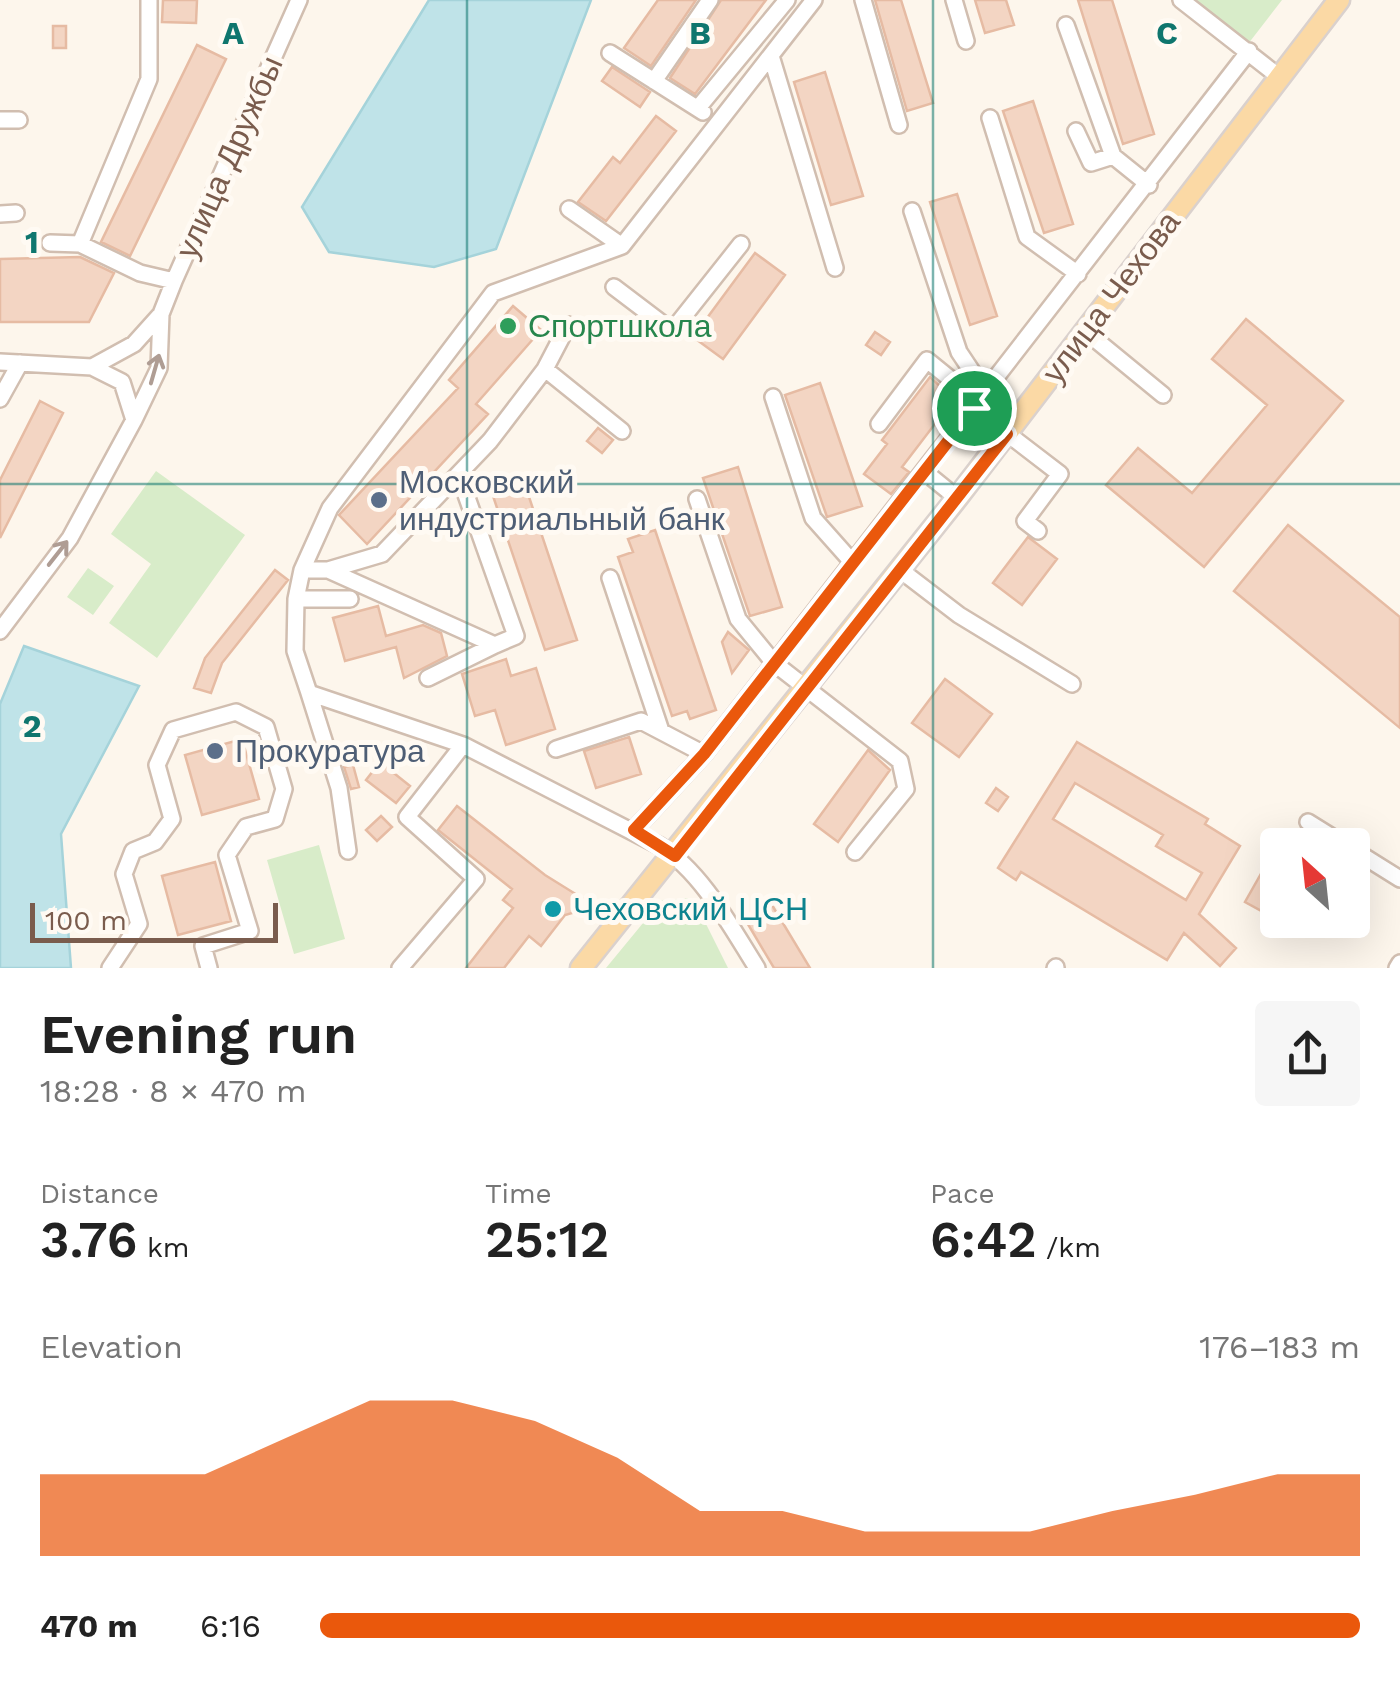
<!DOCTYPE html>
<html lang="en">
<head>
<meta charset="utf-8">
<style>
	:root { --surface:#fff; --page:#f6f6f6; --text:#222; --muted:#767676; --accent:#ea580c }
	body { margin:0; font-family:"Work Sans",sans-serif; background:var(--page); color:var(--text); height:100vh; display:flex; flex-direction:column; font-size:38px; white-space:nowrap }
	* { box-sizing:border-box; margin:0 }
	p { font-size:32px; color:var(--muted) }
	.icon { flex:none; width:55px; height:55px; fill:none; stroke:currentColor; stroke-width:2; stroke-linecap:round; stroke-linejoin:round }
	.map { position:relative; height:968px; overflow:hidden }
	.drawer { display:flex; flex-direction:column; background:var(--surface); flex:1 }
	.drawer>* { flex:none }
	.needle { width:65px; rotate:333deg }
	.fabs { position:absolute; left:1260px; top:828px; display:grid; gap:20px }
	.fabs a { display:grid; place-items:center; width:110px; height:110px; border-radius:10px; background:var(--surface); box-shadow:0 10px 40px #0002; font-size:50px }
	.scale { position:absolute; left:30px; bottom:25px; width:248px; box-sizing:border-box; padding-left:10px; border:5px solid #7a5c4d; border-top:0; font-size:28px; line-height:35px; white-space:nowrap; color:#7a5c4d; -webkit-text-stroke:8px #fffaf3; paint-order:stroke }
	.pin { position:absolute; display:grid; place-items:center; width:85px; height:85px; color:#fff; margin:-42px; border:5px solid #fff; border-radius:50%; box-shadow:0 2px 10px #0007 }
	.round { display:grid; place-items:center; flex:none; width:105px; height:105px; border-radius:10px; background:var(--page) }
	.headline { display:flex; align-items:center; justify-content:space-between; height:170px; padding:0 40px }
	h1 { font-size:55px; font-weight:600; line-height:75px }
	.metrics { display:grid; grid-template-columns:repeat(3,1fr); gap:15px; height:170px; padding:10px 40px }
	.metrics div { display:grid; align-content:center }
	.metrics b { font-size:50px; font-weight:600 }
	.metrics small { font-size:28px; font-weight:400 }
	.metrics p { font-size:28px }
	.chart { height:280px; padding:20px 40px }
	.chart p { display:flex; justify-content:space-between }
	.chart svg { width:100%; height:180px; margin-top:10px; fill:var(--accent); opacity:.7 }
	ul { padding:0 40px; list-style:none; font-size:32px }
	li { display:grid; grid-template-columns:160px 120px 1fr; align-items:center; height:75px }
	li i { height:25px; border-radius:12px; background:var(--accent) }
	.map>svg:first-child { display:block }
	.green { fill:#d8ecc9 }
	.water { fill:#bfe3e8; stroke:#a5d3da; stroke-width:2.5 }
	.building { fill:#f3d5c3; stroke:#e6bba3; stroke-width:2.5; fill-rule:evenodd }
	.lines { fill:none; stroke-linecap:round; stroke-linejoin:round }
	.minor-casing { stroke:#d1beb0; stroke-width:20 }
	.major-casing { stroke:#dad1cd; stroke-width:25 }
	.minor { stroke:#fff; stroke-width:15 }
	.major { stroke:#fbd9a5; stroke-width:20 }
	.oneway { stroke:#af9d94 }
	.route-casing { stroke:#fff; stroke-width:20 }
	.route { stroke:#ea580c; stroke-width:12 }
	.grid { fill:none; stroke:#0f766e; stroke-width:2.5; stroke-opacity:0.55 }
	.leisure-dot { fill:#2e9e5b; stroke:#fffaf3; stroke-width:4 }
	.service-dot { fill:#5c6f8a; stroke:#fffaf3; stroke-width:4 }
	.culture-dot { fill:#0f9aa8; stroke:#fffaf3; stroke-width:4 }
	.labels { text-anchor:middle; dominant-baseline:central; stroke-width:10; stroke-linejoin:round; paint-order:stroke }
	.street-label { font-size:32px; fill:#7a5c4d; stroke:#fffaf3 }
	.leisure-label { font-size:32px; fill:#27864d; stroke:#fffaf3; text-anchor:start }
	.service-label { font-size:32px; fill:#4e5e75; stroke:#fffaf3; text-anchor:start }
	.culture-label { font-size:32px; fill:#0d838f; stroke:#fffaf3; text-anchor:start }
	.grid-label { font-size:32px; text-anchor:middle; font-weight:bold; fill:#0f766e; stroke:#fffaf3; stroke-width:10; stroke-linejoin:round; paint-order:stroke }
</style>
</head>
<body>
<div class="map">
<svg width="1400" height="968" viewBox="0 0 1400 968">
	<rect width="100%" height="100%" fill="#fdf6ec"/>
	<path class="green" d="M1194,0H1282L1248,44Z
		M156,471L245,535L157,658L109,623L151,564L111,534Z
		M88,568L114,586L93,615L67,597Z
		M319,845L345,939L294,954L267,860Z
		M693,898L728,968H606L662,900Z"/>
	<path class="water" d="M429,0H591L496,249L434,267L329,252L302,207Z
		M24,646L139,686L61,834L71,968H0V704Z"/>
	<path class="building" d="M163,0H197L196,23L162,22Z
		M658,0H696L651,66L624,48Z
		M721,0H766L695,94L670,78Z
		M875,0H901L933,103L907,111Z
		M975,0H1006L1014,25L985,33Z
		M1078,0H1112L1154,134L1123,144Z
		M53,26H66V48H53Z
		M197,45L226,59L130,256L101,242Z
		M612,67L650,92L640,107L602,81Z
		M825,72L863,196L831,205L794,82Z
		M1033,101L1073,224L1044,233L1003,111Z
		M656,116L676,131L606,221L578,202L613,157L620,163Z
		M957,194L997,316L970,325L930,202Z
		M755,253L785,275L723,359L693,337Z
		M80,257L114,273L89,322H0V259Z
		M513,306L541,330L476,404L488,414L367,544L339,515L458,388L449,380Z
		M1246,319L1343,401L1204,567L1106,485L1138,448L1192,493L1267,405L1212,359Z
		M875,332L890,342L881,355L866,345Z
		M930,377L954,399L902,467L909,472L891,494L864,474L887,444L882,440Z
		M820,383L862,506L827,517L785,395Z
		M40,401L63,413L0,538V480Z
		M598,428L613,440L602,453L587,441Z
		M738,467L782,607L750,616L703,478Z
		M525,485L577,640L545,650L493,496Z
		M1288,525L1400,617V728L1234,591Z
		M655,530L716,710L690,719L687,711L672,716L618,557L633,552L628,539Z
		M1028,537L1057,559L1022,605L993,583Z
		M275,570L288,580L222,663L211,693L194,688L205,658Z
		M378,606L386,636L423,625L441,633L447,656L404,678L396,647L345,661L333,618Z
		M728,632L749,650L732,673L722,642Z
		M506,659L511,676L536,668L555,729L506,745L495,710L475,716L462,674Z
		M945,679L992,714L959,757L912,723Z
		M629,737L641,774L596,788L584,751Z
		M242,739L259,799L202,815L185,755Z
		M1077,742L1208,819L1205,824L1240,846L1199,914L1236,948L1220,966L1184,933L1167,960L1021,872L1016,880L998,868ZM1075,783L1163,835L1156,846L1202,873L1186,900L1053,819Z
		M868,750L890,770L838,842L814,824Z
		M380,762L410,786L396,803L366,780Z
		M353,765L359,787L351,789L344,767Z
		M996,788L1008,797L998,811L986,803Z
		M457,806L545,875L582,898L579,911L565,915L541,946L529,936L504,968H466L513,908L503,900L512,889L438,830Z
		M381,816L392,827L377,841L366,830Z
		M215,862L231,921L178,935L162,876Z
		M1262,872L1278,881V920L1245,902Z
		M772,905L810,968H774L746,921Z"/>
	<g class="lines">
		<defs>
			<path id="minor" d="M149,0V79L80,244L140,273L174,281
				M863,0L899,125
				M954,0L966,41
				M1181,0L1278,76
				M1066,25L1113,156L1149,185
				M610,53L703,112
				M771,56L835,268
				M654,81L710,0
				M698,108L787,0
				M990,118L1027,237L1078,274
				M0,120H19
				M1076,131L1091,163L1113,156
				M569,209L622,246
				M912,211L959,352L977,379L974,404
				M0,214L16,213
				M50,243L80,244
				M614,287L672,331L741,244
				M1085,331L1163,395
				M0,362L92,367L122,382L134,420
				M92,367L134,344L161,314
				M545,369L622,431
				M773,397L813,518L853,563
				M0,399L20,363
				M879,424L927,360L959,386L974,408L1060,474L1025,521L1038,531
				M925,472L957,498
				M697,499L738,619L774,663L900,761L906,789L855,852
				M899,569L959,615L1072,684
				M302,570H328L495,645L516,636L459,475
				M328,570L382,554L490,441L545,369L568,325
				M610,578L661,731
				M296,599H350
				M0,631L70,538L134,420L159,368L161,314L174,281L299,0
				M428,678L495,645
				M309,693L339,788L348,851
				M556,749L641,721L704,754
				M1308,822L1345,845
				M634,830L704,754L1249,51
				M1352,849L1400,879
				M110,968L139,924L124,874L133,851L155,842L172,819L157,765L173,730L236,712L266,727L284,789L275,819L246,827L227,855L250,931L203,946L209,968
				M400,968L476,879L407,817L463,745
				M757,968C731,927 702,872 660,846L463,745L309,693L295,651L296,599L302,570L330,508L493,293L622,246L814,0
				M1055,968L1056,967
				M1397,968L1400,963"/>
			<path id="major" d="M581,968L957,498L1339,0"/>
		</defs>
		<use href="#minor" class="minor-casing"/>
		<use href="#major" class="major-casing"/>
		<use href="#minor" class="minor"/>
		<use href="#major" class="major"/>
	</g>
	<defs><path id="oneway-shaft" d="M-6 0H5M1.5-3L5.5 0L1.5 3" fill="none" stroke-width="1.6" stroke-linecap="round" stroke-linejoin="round" transform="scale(2.5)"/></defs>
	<g class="oneway">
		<use href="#oneway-shaft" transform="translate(155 369) rotate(-74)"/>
		<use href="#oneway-shaft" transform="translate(58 553) rotate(-52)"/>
	</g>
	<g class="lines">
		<defs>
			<path id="route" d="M974,408L1007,434L675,856L634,830L704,754Z"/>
		</defs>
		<use href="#route" class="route-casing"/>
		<use href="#route" class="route"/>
	</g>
	<path class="grid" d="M467,0V968M933,0V968M0,484H1400"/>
	<circle class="leisure-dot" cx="508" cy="326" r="10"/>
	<g class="service-dot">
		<circle cx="379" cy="500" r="10"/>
		<circle cx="215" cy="751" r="10"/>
	</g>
	<circle class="culture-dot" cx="553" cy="909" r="10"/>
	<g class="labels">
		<g class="street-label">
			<text transform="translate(229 157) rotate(-66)">улица Дружбы</text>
			<text transform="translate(1111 297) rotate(-53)">улица Чехова</text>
		</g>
		<g class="leisure-label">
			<text x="528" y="326">Спортшкола</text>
		</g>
		<g class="service-label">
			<text x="399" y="482">Московский<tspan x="399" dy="37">индустриальный банк</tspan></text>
			<text x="235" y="751">Прокуратура</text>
		</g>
		<g class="culture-label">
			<text x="573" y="909">Чеховский ЦСН</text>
		</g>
	</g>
	<g class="grid-label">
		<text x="233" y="44">A</text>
		<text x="700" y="44">B</text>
		<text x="1167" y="44">C</text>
		<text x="32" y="253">1</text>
		<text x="32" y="737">2</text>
	</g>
</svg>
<div class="fabs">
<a><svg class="needle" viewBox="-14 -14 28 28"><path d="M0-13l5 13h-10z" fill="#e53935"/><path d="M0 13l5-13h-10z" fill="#767676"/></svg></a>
</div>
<div class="scale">100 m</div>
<div class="pin" style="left:974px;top:408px;background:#1e9e55"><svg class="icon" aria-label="arrive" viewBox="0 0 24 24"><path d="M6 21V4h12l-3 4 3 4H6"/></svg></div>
</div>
<section class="drawer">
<div class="headline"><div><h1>Evening run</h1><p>18:28 · 8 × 470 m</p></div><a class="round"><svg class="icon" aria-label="share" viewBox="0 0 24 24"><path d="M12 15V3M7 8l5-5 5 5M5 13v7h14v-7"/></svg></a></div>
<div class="metrics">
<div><p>Distance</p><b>3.76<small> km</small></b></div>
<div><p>Time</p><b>25:12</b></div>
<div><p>Pace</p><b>6:42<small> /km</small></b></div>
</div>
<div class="chart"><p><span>Elevation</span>176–183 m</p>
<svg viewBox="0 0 160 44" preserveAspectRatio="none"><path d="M0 44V24L10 24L20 24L30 15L40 6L50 6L60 11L70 20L80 33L90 33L100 38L110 38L120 38L130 33L140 29L150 24L160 24V44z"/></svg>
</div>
<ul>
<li><b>470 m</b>6:16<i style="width:100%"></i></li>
</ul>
</section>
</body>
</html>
